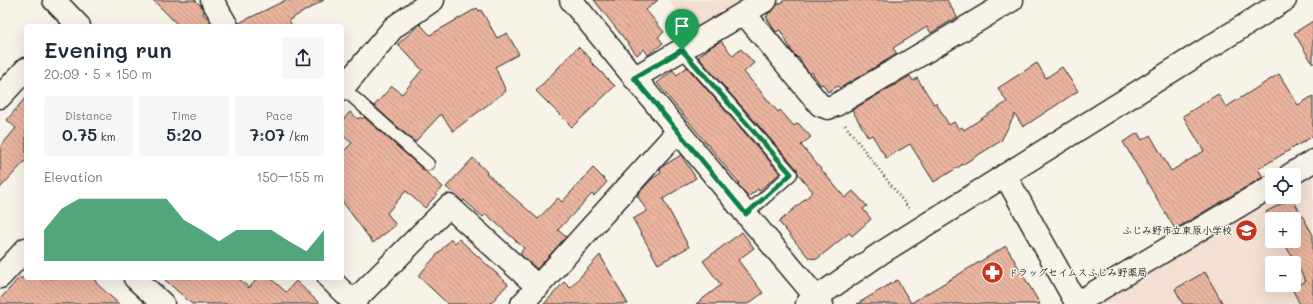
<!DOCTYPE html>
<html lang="en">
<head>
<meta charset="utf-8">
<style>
	:root { --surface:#fff; --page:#f6f6f7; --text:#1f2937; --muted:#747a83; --accent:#0b8043 }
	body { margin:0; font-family:Mali,"Klee One",sans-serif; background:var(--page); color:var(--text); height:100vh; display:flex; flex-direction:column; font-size:15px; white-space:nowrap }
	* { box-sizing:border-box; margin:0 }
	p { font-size:13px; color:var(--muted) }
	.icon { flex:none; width:22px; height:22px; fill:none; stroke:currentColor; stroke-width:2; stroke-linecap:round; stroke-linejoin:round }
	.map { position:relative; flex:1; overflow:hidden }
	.side { position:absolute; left:24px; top:24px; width:320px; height:256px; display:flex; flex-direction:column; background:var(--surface); border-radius:4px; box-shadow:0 4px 16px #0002 }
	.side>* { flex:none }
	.controls { position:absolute; left:1265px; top:168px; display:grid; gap:8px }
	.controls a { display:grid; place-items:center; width:36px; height:36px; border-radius:4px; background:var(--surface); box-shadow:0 4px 16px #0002; font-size:20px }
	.pin { position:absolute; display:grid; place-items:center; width:34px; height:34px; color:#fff; margin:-41px -17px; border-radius:50% 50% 50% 0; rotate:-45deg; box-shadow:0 0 4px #0007 }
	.pin .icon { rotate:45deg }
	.round { display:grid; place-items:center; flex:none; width:42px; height:42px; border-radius:4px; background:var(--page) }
	.overview { display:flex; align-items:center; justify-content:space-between; height:68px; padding:0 20px }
	h1 { font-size:22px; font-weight:600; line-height:30px }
	.metrics { display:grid; grid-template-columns:repeat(3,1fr); gap:6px; height:68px; padding:4px 20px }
	.metrics div { display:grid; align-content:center; border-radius:4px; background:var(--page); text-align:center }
	.metrics b { font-size:17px; font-weight:600 }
	.metrics small { font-size:11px; font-weight:400 }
	.metrics p { font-size:11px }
	.chart { height:112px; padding:8px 20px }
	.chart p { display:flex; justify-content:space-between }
	.chart svg { width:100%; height:72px; margin-top:4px; fill:var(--accent); opacity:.7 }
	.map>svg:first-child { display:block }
	.built { fill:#f3e0d2; fill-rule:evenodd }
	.building { fill:url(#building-back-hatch); stroke:#2b2b2b }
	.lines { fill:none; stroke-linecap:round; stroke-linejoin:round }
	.service-casing { stroke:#2b2b2b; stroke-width:15 }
	.minor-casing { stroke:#2b2b2b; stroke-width:25 }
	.tertiary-casing { stroke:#2b2b2b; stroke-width:25 }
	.path { stroke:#2b2b2b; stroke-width:2.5; stroke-dasharray:1 3; stroke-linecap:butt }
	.service { stroke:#f7f3e8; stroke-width:12 }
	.minor { stroke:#f7f3e8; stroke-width:22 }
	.tertiary { stroke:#f7f3e8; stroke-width:22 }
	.route-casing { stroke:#fff; stroke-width:8 }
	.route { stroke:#0b8043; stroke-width:5 }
	.labels { text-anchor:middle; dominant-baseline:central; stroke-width:3; stroke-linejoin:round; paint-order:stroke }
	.poi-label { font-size:10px; font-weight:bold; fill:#2b2b2b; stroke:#f7f3e8; text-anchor:end }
</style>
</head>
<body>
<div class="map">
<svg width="1313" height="304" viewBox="0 0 1313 304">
	<defs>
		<pattern id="building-back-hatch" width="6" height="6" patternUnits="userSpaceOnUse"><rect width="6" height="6" fill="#eab49e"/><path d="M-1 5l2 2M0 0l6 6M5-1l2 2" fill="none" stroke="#c99b88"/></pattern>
	</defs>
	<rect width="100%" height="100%" fill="#f7f3e8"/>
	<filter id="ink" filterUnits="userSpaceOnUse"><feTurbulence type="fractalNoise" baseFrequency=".025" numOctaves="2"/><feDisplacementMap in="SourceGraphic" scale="8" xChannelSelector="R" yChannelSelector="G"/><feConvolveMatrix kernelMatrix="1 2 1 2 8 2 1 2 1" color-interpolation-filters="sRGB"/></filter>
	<g filter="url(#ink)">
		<path class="built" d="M668,0H752L695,34Z
			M1313,175V304H1102L1104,301L1277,197H1294V187ZM1272,219H1294V241H1272ZM1272,263H1294V285H1272Z"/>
		<path class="building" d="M153,0H195L201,6L204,12L203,14L209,19L213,26H179Z
			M286,0H324L289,20L292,26H239V23Z
			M594,0H658L646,10L664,32L658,37L663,43L648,55L644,49L637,55Z
			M785,0H947L957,17L931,33L927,27L893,48L897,54L840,88L838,86L828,92L823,84L820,85L812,72L810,74L805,68L799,57L798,58L793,53L780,30L776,32L766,17L768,16L767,14L773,11L777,5Z
			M477,8L479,11L481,10L497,38L507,33L519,54L495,67L506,91L453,131L441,114L415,142L374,106L392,86L402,94L422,70L398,44L420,24L430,35Z
			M1313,21V64L1294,33Z
			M721,41L733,56L741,49L754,63L744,72L778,112L780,110L794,126L798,123L811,137L801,145L845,198L853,191L867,206L863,209L871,219L852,236L849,233L817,259L809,258L779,222L813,192L798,174L797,169L698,57L709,48Z
			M578,47L591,59L590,61L615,86L572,127L536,91Z
			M1037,63L1046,78L1062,67L1078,91L1023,127L1015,114L1001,141L934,182L910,144L886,158L872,135L868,137L852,110L910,76L913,81L917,78L934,104L936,103L949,125L954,122L959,129L962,127L964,130L1007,102L998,88Z
			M687,67L780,173L759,191L758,189L748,197L738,184L739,183L657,83L673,70L677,75Z
			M1279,74L1298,105L1313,96V136L1258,169L1263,177L1175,229L1123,142L1138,133L1142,140L1150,135L1171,171L1204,151L1183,116L1218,94L1226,107Z
			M26,97V160L0,188V147L16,128L7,120Z
			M350,112L358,119L360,117L362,119L364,117L443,187L425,208L406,191L387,213L396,225L373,243L342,201V153L352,143L342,135V121Z
			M681,155L696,178L663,199L689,247L658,264L633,219L647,211L637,195L653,178L661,173L660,170L663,166Z
			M473,158L487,172L486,173L538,219L558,198L562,202L593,168L607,182L594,196L592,194L558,230L566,237L537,269L520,254L524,248L486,214L483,217L464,200L463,202L446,187Z
			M1292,198L1313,235V304H1300L1292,289L1306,281L1283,241H1294V219H1272V222L1266,212Z
			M742,232L754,248L738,260L763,293L748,304H696L721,285L703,261Z
			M451,239L455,243L459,239L508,284L490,304H448L418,276Z
			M1006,246L1040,304H857L897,280L911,303Z
			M600,255L628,304H544L564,282L570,288Z
			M1205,272L1223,304H1183L1175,289Z
			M19,278H94L97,284L119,304H0V299Z
			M163,278H238L249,288L258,278H270L286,292L296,281L320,304H192Z"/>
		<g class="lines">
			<defs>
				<path id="service" d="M682,50L791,174L746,214
					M343,88L428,164"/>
				<path id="minor" d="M212,0L227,26
					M571,0L746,214L822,304
					M744,13L820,105L828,108L836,105L1012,0
					M634,78L766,0
					M342,89L394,27L433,0
					M1005,175L1077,304
					M1290,175L1313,161
					M0,277L26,249
					M135,278L163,304
					M353,302L449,206L538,287
					M1077,303L1272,186
					M522,304L678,131"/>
				<path id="tertiary" d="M54,0L79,26
					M0,97L26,69
					M329,278L355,304
					M807,304L881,253L1285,0"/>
			</defs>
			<use href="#service" class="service-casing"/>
			<use href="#minor" class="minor-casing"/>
			<use href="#tertiary" class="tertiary-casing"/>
			<path class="path" d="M845,125L910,210"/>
			<use href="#service" class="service"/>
			<use href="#minor" class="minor"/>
			<use href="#tertiary" class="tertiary"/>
		</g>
	</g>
	<g class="lines" filter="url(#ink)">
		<defs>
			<path id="route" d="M682,50L791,174L746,214L634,78Z"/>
		</defs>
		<use href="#route" class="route-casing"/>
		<use href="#route" class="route"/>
	</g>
	<defs>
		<symbol id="school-disc" viewBox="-11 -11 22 22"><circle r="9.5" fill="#c8321e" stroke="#f7f3e8"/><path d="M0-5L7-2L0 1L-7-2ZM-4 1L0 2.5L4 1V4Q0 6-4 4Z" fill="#fff"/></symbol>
		<symbol id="pharmacy-disc" viewBox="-11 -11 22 22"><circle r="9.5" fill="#c8321e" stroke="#f7f3e8"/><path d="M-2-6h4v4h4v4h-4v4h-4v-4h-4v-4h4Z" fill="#fff"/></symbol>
	</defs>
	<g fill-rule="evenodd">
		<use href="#school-disc" x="1234" y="218" width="25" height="25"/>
		<use href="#pharmacy-disc" x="980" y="260" width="25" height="25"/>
	</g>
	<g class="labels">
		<g class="poi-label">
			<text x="1232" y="230">ふじみ野市立東原小学校</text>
			<text x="1008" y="272" text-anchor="start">ドラッグセイムスふじみ野薬局</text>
		</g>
	</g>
</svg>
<div class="controls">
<a><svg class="icon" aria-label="locate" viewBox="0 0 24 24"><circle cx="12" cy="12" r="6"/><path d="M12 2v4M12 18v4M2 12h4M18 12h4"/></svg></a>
<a>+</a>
<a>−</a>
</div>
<div class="pin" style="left:682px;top:50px;background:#1e9e55"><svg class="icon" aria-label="arrive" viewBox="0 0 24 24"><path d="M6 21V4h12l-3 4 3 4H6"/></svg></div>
<section class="side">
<div class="overview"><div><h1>Evening run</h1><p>20:09 · 5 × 150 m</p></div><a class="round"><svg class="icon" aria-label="share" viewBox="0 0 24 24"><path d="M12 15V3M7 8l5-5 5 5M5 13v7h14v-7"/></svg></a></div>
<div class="metrics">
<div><p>Distance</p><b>0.75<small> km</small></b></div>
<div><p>Time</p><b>5:20</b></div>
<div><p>Pace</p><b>7:07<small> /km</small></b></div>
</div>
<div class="chart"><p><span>Elevation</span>150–155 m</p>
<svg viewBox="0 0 160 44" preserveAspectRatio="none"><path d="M0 44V25L10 12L20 6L30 6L40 6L50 6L60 6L70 6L80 19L90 25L100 32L110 25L120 25L130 25L140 32L150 38L160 25V44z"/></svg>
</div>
</section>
</div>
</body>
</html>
